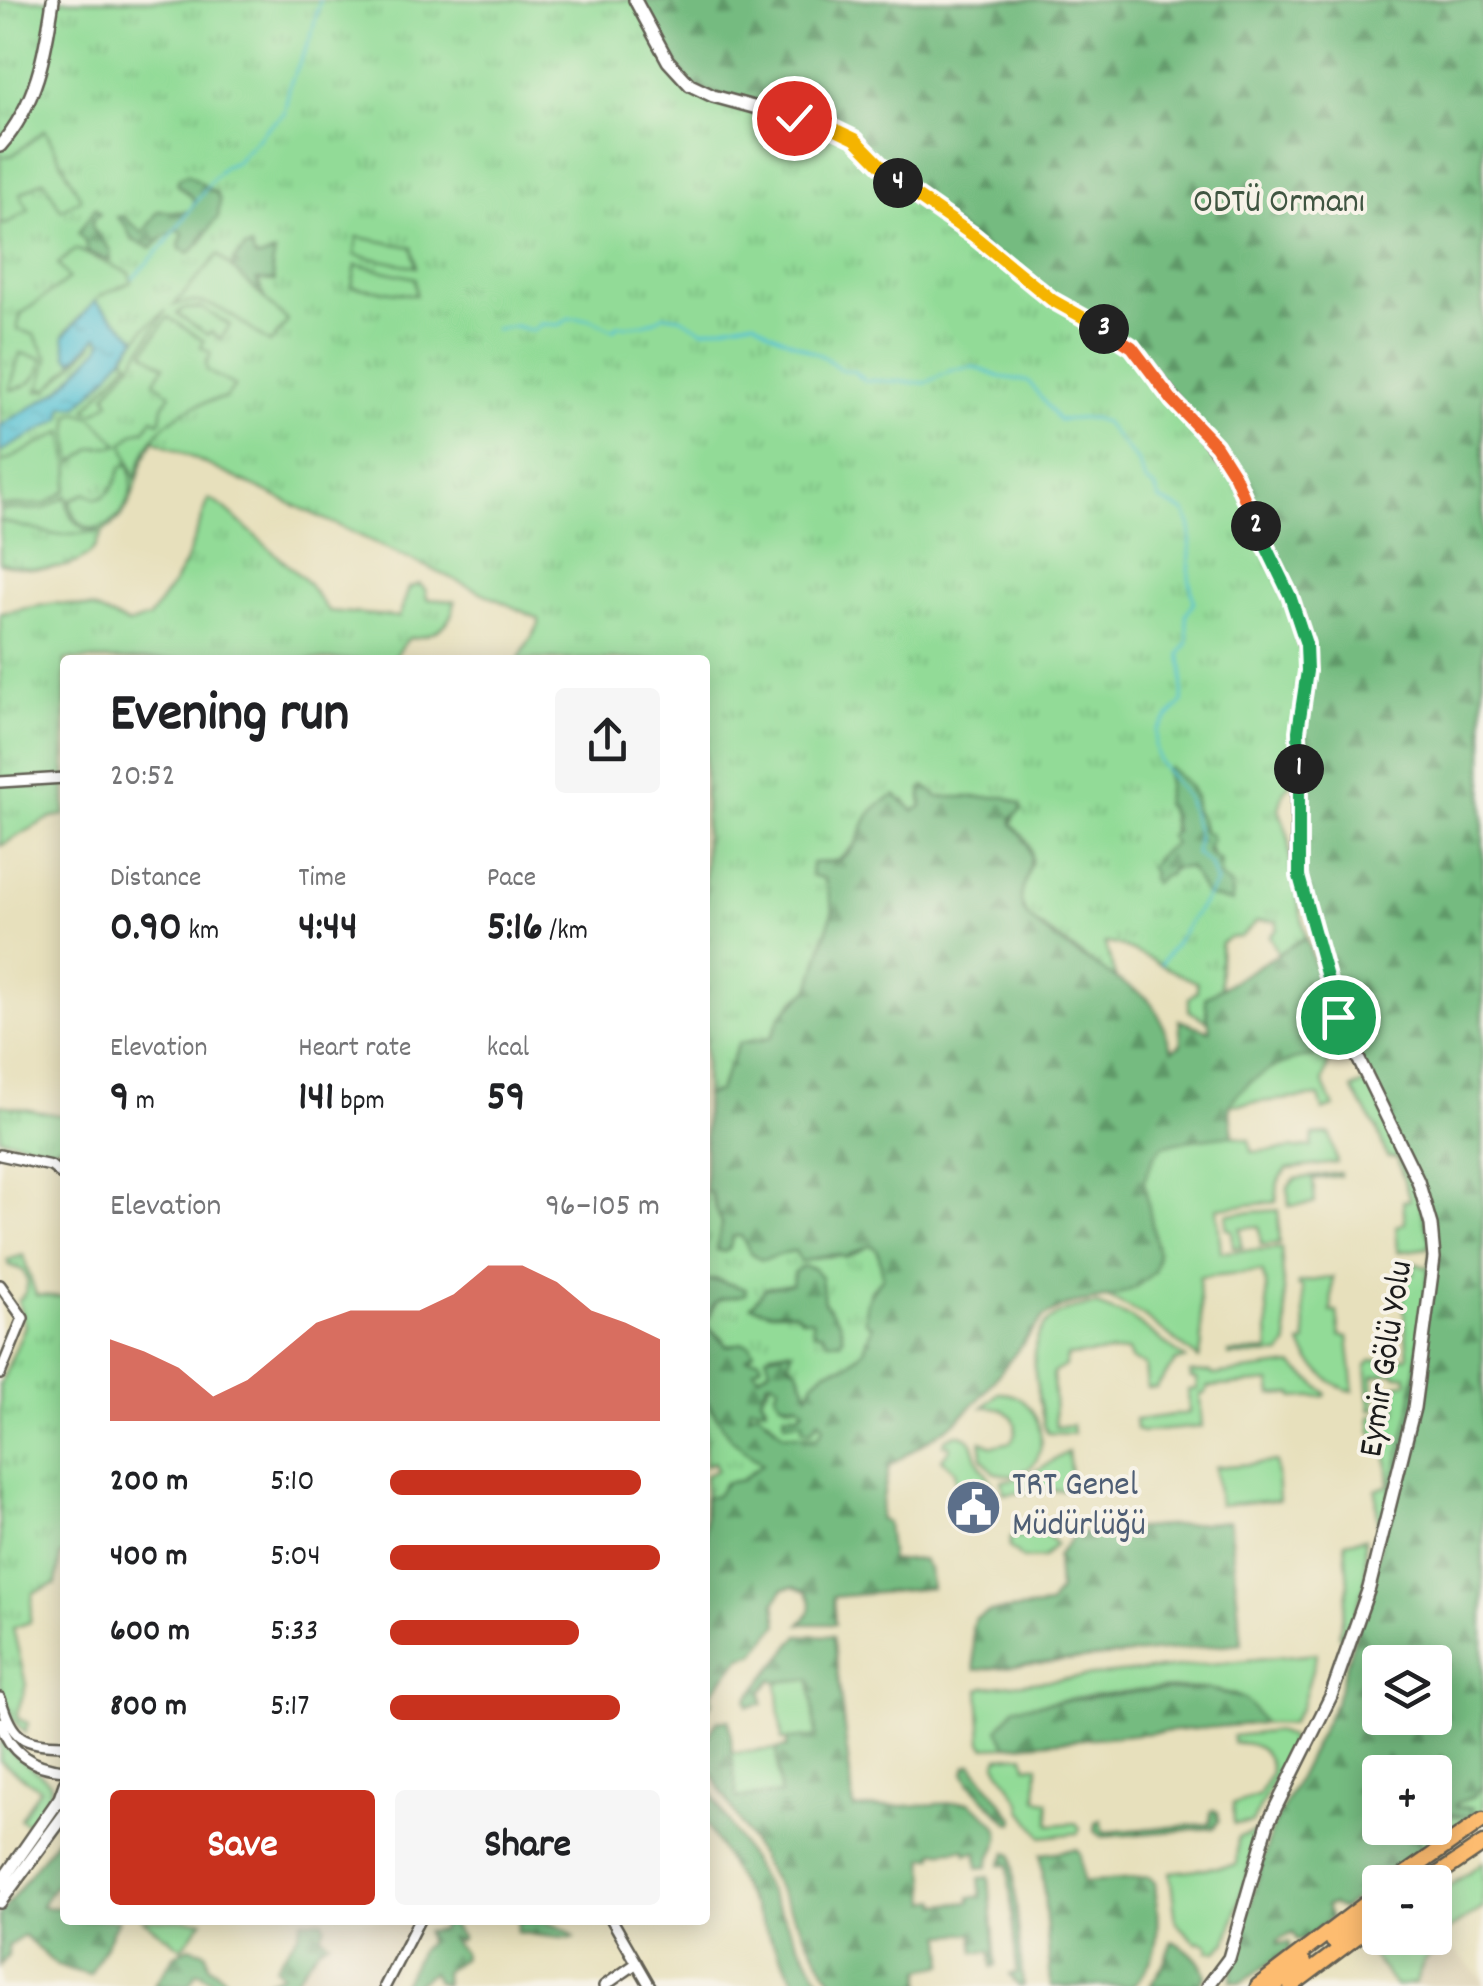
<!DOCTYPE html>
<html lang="en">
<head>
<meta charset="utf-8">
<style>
	:root { --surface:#fff; --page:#f6f6f6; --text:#202124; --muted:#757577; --accent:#c8321e }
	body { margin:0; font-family:Dekko,sans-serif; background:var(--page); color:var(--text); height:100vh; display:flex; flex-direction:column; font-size:38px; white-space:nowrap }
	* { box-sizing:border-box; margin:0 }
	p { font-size:32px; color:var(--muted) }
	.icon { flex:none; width:55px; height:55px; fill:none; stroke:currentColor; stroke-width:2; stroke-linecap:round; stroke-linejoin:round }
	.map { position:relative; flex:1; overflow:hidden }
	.side { position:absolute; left:60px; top:655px; width:650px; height:1270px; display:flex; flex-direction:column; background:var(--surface); border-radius:10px; box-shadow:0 5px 25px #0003 }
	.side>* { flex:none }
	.controls { position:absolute; left:1362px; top:1645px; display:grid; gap:20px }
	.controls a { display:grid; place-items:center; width:90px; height:90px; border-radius:10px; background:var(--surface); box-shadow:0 5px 25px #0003; font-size:50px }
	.pin { position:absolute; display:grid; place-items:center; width:85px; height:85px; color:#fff; margin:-42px; border:5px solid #fff; border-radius:50%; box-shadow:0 2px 10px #0007 }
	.km { position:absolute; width:50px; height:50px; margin:-25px; border-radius:50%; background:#222; color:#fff; font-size:28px; line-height:50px; text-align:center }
	.round { display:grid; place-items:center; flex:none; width:105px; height:105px; border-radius:10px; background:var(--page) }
	.head { display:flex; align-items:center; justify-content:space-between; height:170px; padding:0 50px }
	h1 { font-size:55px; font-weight:700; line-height:75px }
	.metrics { display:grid; grid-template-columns:repeat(3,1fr); gap:15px; height:170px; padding:10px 50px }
	.metrics div { display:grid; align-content:center }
	.metrics b { font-size:42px; font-weight:700 }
	.metrics small { font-size:28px; font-weight:400 }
	.metrics p { font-size:28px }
	.chart { height:280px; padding:20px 50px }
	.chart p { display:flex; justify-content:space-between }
	.chart svg { width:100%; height:180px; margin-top:10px; fill:var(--accent); opacity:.7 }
	.action { display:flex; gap:20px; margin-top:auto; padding:20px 50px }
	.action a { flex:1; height:115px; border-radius:10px; background:var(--accent); color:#fff; font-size:40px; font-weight:700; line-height:115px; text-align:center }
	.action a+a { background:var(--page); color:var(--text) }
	ul { padding:0 50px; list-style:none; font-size:32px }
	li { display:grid; grid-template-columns:160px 120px 1fr; align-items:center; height:75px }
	li i { height:25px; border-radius:12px; background:var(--accent) }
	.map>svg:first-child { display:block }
	.built { fill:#ddd2b4 }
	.grass { fill:url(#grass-tufts); stroke:#577c5a; stroke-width:2.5; fill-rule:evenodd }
	.forest { fill:url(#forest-firs); stroke:#486c4e; stroke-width:2.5; fill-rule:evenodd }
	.garden { fill:#92db97; stroke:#577c5a; stroke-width:2.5 }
	.water { fill:url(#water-ripples); stroke:#3a6f78; stroke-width:2.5 }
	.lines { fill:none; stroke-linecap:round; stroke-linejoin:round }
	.stream { stroke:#58c2d4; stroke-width:2.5 }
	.minor-casing { stroke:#636154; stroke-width:14 }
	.tertiary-casing { stroke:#636154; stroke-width:16 }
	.primary-casing { stroke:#636154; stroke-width:19 }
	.minor { stroke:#fff; stroke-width:9 }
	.tertiary { stroke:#fff; stroke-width:11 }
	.primary { stroke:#fdbc70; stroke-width:14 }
	.split-1-casing { stroke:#fff; stroke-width:20 }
	.split-2-casing { stroke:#fff; stroke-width:20 }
	.split-3-casing { stroke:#fff; stroke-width:20 }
	.split-4-casing { stroke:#fff; stroke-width:20 }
	.split-5-casing { stroke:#fff; stroke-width:20 }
	.split-1 { stroke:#22a559; stroke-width:12 }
	.split-2 { stroke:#22a559; stroke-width:12 }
	.split-3 { stroke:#f0652b; stroke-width:12 }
	.split-4 { stroke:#f5b400; stroke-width:12 }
	.split-5 { stroke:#f5b400; stroke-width:12 }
	.labels { text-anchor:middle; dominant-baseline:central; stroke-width:8; stroke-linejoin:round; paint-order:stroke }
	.park-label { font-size:35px; fill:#3f5541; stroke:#f7f3e8 }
	.street-label { font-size:35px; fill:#1c1c1c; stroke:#f7f3e8 }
	.service-label { font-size:35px; fill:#4e5e75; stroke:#f7f3e8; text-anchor:start }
</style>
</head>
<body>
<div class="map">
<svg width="1483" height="1986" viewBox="0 0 1483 1986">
	<defs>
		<pattern id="grass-tufts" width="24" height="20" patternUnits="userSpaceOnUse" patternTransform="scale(2.5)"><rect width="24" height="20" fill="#92db97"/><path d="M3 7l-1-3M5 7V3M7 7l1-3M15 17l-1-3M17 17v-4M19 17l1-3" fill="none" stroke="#7dbb82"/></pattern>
		<pattern id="forest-firs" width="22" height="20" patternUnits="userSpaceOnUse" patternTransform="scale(2.5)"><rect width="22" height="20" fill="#75bb80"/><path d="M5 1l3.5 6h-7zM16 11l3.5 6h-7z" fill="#5f9768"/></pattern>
		<pattern id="water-ripples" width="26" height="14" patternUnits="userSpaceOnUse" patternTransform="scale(2.5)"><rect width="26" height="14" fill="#58c2d4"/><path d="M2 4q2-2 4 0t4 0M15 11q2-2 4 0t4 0" fill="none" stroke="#4ca6b5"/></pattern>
	</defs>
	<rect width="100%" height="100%" fill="#f7f3e8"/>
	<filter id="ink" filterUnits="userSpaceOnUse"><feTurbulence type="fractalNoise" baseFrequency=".01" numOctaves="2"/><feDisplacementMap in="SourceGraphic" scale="20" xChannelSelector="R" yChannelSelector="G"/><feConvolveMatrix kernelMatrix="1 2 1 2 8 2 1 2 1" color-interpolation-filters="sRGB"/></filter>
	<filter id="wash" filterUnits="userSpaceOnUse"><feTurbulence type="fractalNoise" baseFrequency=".0048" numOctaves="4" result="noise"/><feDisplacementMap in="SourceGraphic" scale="40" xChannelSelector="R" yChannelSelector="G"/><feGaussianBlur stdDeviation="2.25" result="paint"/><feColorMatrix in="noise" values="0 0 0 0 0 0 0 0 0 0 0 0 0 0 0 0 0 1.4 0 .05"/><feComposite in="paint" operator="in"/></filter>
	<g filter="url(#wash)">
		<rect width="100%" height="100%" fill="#e7e0bc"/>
		<path class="built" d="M309,1920H419L385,1986H271Z
			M1448,1944L1483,1979V1986H1411L1425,1959Z"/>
		<path class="grass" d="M0,0H1483L1293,780L1284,791L1279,809L1288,835L1291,868L1306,937L1278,954L1270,936L1277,929V921H1257L1241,937L1229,938L1221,943C1220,949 1220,986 1221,988L1205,998L1208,1021L1189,1011V998L1197,991V982C1170,973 1130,944 1105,943L1116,979L1029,918L1020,901C1024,867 1047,855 1012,824L1016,813L921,798L922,806L914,811L904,800L870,814L860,840L838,860L825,879L833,909L810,989L795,1000L776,1025L771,1038L739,1043L718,1092L705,1095V660H518L539,625V619L154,440C132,473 140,512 102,532C90,576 35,572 0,563ZM1168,785L1195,796V813C1209,830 1210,866 1225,885L1182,866L1151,879L1153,873L1149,868L1160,853L1174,844Z
			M209,499L223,507L307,582L328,611L399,617L409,588L419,584L425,589L427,599L455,601C451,629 434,635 408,639L392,660H65V815L52,817L0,846V613L55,603L92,608L128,624L149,618L173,584L185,563Z
			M0,1105L65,1116V1144L52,1148L0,1138Z
			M705,1190L711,1193L721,1223L718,1250L724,1252L729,1249L733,1236H741L750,1252L795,1251L819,1257L851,1255L871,1245L878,1251L883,1277L869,1292L872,1326L864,1350L847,1365L827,1370L808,1395L798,1370L788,1362V1349L770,1352V1368L759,1376L754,1370L757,1358L749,1359V1354L734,1344L726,1346L723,1339L706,1325L717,1299C727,1294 736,1298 746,1294L745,1289L716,1279L705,1281Z
			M23,1255L36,1295L65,1297V1332L61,1345L65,1388V1552L60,1556L56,1584L33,1593L30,1622L13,1628L26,1685L17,1714L18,1719L28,1723L25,1733L12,1719L0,1683V1385L25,1326L18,1301C28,1292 31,1282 22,1270L9,1265L7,1260Z
			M772,1380L779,1385L775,1393C782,1404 786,1407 799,1404L804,1409L799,1415L789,1414L805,1423L816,1425L819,1420L822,1422L824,1427L818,1437L782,1434L769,1419L754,1412L748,1416L749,1406L766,1405L761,1397Z
			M705,1398C721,1425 736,1447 762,1464L742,1480L725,1483L717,1495L705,1498V1476L717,1470L714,1462L705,1465Z
			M1483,1783V1809L1424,1848L1417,1843L1429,1828H1435V1815L1438,1820L1449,1814L1463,1816L1462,1809L1456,1807L1457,1801C1471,1800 1477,1796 1483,1783Z
			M143,1920H203L182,1948Z"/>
		<path class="forest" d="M635,0H1483V1783C1474,1802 1469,1795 1456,1804V1807L1473,1808L1472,1814L1468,1817L1449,1814L1446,1822L1438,1820L1435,1815V1772H1380V1828H1429L1417,1843L1424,1848L1386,1875L1373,1873L1377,1883L1342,1909L1332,1904L1326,1906L1331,1918L1303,1941L1297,1940L1293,1932L1278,1940V1944L1289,1942L1290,1949L1241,1983L1231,1981L1232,1969L1271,1832L1336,1701L1380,1548L1433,1241L1345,1034L1297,855L1307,653L1241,488L1132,347L1075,314L931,208L855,139L690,85ZM1380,1662H1435V1718H1380Z
			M187,174L216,193L220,200L218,218C207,226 208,241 189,253L180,249L179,245L183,234L180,230L164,236L152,248L132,240L125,225L117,217L123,216L143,233L158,211L187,212L193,207L194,199L177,184L179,178Z
			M95,208L100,214L93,219L92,227L110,250L111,261L87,252L85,242L78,233Z
			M251,247L255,257L260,258L275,253L272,267L275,281L257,280L264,295L268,315L232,279L233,261L245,248Z
			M1169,767C1186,785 1195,784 1195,812L1201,819L1202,831L1210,834L1212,840L1208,845V853L1220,861V878L1231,886L1232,902L1206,896L1189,867L1172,869L1169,875H1164L1154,883L1151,879L1153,873L1149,868L1160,853L1174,844L1169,835L1175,832C1173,822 1172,812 1164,804L1168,783L1165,770Z
			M925,786L938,797H1006L1021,804L1022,810L1012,817V824C1056,863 1005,889 1027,915C1046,937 1097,966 1123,983C1131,988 1143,993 1149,1000C1160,1012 1166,1035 1172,1050L1181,1044L1179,1020L1210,1031L1205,998L1306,937L1337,1041C1331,1052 1325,1057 1313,1057C1283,1069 1248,1077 1229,1105L1233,1135L1163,1146L1144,1181L1158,1255C1158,1295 1102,1298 1073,1304C1062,1307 1053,1312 1043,1318L979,1399L957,1421L889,1466L879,1519L887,1523L891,1561L923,1559L929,1569L931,1588L833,1597L835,1624H800C811,1614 815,1604 806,1592L793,1587L783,1589L775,1603L778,1625L754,1654L741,1657L712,1692L713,1701L705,1712V1498L717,1495L725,1483L742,1480L762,1464L730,1438L705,1398V1281C719,1279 732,1285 746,1289V1294C719,1302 716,1290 706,1325C712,1333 721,1339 726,1346L742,1343L750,1345L754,1352L747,1358L760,1359L762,1364L754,1370L759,1376L770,1368L766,1355L793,1350L788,1362L798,1370L808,1394L814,1382L827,1370L847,1365L857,1357L864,1350L872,1326L865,1321C864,1300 870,1292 883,1277L878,1251L871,1245L845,1257C828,1251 816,1259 801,1262L795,1251C782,1252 773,1259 761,1260L750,1252L741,1236H733L729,1249L724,1252L717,1250L721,1223L711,1193L705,1190V1095L718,1092L739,1043L771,1038L781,1015L810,989L833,909L825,879L811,875L812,863C820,862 829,863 837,860C858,853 859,831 869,815C875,806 885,800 895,795L914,811L922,806L921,789ZM772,1380L779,1385L775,1394L781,1402L799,1404L804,1409L799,1415H784L785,1423L803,1421L802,1429L811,1431L819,1420L824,1427L818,1437L783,1434L758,1411L748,1416L750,1406L766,1408L761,1397L768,1381Z
			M803,1266L813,1268L821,1277L824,1302L840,1323L843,1338L840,1342L828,1341L823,1334L813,1332L812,1320L801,1318L795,1312H771L751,1306L766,1288L792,1284L794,1272Z
			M1229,1521L1242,1643L975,1670L972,1628L975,1619L989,1612L1049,1606L1059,1590L1057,1556L1076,1533Z
			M799,1635L833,1636L854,1809L969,1802C981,1811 1005,1825 998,1842C994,1852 989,1857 988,1867L978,1868L977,1852L966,1854L965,1849L934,1852V1857L924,1858L928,1902L938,1900L939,1905L970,1902V1897H981L979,1878L989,1877L996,1966L992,1967L991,1952H975L973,1933L943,1935L945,1964L921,1970L922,1986H835L710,1771C702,1752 705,1738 717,1721L729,1720L737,1798L780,1794L776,1749L787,1747V1739L816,1736L810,1679L777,1682L772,1679L762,1692L763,1704L748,1706L747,1699Z
			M1208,1689L1247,1700L1263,1723L1006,1746L998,1729L1015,1707L1148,1690Z
			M972,1764L1014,1818L1013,1823L1008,1822L971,1785L964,1773L966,1766Z
			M705,1782L822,1983L824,1986H798L705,1822Z
			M1214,1810L1218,1812L1219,1820L1214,1828L1102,1837L1095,1831L1096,1823L1101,1820L1104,1832L1210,1824L1211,1812Z
			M60,1834L65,1837L61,1853L65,1855V1888L54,1886L41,1907L65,1908V1920H118L90,1975L57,1966L24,1936L8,1946V1956L0,1966V1915Z
			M1076,1849L1080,1853L1083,1882L1149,1877L1155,1882C1158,1922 1164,1956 1132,1986H1051L1041,1854Z
			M1007,1852L1012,1855L1023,1986H1018L1010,1974L1017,1973L1008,1865H1000Z
			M302,1920H323L325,1926L320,1935L329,1941L320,1945L290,1986H268L266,1981L282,1974L275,1967L298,1934Z
			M519,1920C539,1920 562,1923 575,1938C569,1940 529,1934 517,1932Z
			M450,1923L462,1938L458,1941L449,1937L462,1952L463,1958L444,1972L445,1985L437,1982L432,1972L414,1986H402L420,1950L428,1943L426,1932L441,1930L443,1924Z
			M1172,1941C1186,1947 1202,1960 1205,1976L1197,1986H1150L1162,1967Z
			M189,1947L206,1952L209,1965L234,1986H218L201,1973H196L189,1986H154L174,1956Z"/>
		<path class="garden" d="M45,130L81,199L61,210L44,180L20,194L29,210L7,224H0V157L13,155Z
			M357,237L412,247L416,267L355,255Z
			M76,249L129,273L131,282L100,296L65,333L73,360L90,343L93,345L46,391L44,388L39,391L48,359L35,335L17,329L21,314L69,279L58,264Z
			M218,255L288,321L270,343C240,323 212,292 174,305Z
			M356,265L415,278L416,295L352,287Z
			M201,308L230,325L221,339L211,332L208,335L177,314L183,309Z
			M166,310L134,360L106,394L110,402L94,413L86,409L129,361L124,357L144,329Z
			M168,317L204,341L201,347L211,353L206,363L207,371L235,386L226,398C178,405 147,431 136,479L123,444L134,433L145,430L153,418L158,422L161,420L163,406L171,394L154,382L164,366L144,352Z
			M20,353L43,359C40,378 28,387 10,390Z
			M77,412L92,417L119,445L93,448L73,463L68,432L70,416Z
			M63,432L70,472L66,491L45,504L0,506V464Z
			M129,464C145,520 78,557 70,500L86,493L96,499C112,496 117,481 121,467Z
			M67,496C66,518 79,530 100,532L56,535L0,521V510L44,509Z
			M1332,1051L1323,1082L1334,1107L1323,1111L1319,1096L1229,1105C1244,1083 1269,1067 1294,1060C1308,1056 1320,1058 1332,1051Z
			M1368,1082L1409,1166L1430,1242L1427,1248L1398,1252L1396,1226L1405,1223L1403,1201L1410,1200L1397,1158L1387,1157L1377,1129L1352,1089Z
			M1330,1134L1337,1163L1287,1169L1278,1182L1276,1202L1217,1208L1221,1252L1281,1248L1288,1344L1281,1354L1229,1356V1353L1269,1351L1266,1285L1262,1271L1199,1277L1202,1345L1199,1359L1142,1315L1109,1298L1135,1288L1154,1272L1158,1255L1144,1181L1155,1155L1163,1146L1178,1142L1232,1135L1249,1140L1251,1152L1312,1147L1313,1135Z
			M1340,1173V1176L1313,1179L1315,1203L1289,1206L1288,1187L1295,1179Z
			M1278,1210L1280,1243L1261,1245L1259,1226L1240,1228L1242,1247H1233L1232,1230L1226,1229L1227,1214Z
			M1414,1263L1429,1268L1410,1410L1382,1526H1378L1376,1490L1389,1485L1386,1443H1379L1372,1432L1370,1416L1397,1413L1396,1385L1408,1382L1406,1375L1395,1376L1394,1373L1373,1376L1375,1409H1370L1366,1367L1371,1361L1408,1357L1401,1276L1414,1274Z
			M1333,1277L1331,1312H1337L1340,1336L1348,1337L1354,1391C1334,1389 1307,1363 1301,1344L1306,1343L1302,1287L1298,1286V1283Z
			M1097,1305L1131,1318L1186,1359L1176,1361L1156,1388H1147L1145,1365L1131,1360L1128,1351L1067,1356L1065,1366L1053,1373L1055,1420L1056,1427L1072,1425L1073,1434L1048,1433L1044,1425C1033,1365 1015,1311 1097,1305Z
			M1292,1365L1326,1393L1325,1396L1294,1398L1293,1394L1272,1395L1270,1382L1207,1387L1206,1393L1200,1394L1202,1427L1142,1432L1136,1429L1135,1420L1189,1413L1188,1390L1197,1389L1196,1379L1190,1378V1373L1211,1372L1213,1375Z
			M998,1393C1050,1389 1062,1492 993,1472L982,1458L981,1441L993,1446L1011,1442C1024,1419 1006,1405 983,1407Z
			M956,1434C977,1437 972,1450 980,1465C989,1479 992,1476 994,1495L957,1498L955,1471L942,1459L950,1449L949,1445H943L945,1439Z
			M1068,1452L1072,1483L1070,1489L1004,1494L1002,1481L1027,1476Z
			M1276,1462L1279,1500L1219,1505L1215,1467Z
			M1046,1534L1056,1544L1043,1558L1023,1559L1009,1547L1011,1537Z
			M1365,1538L1366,1581L1345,1643L1339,1636L1348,1586L1345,1542Z
			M1317,1653L1301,1708L1291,1724L1263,1723C1258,1716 1252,1704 1244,1699C1198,1673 1069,1700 1015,1707L998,1729L1006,1746L985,1747L982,1742L979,1690L984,1687Z
			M810,1679L816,1736L782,1740L777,1682Z
			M1276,1731L1289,1736L1291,1745L1252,1823L1234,1824L1233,1804L1259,1795L1271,1772C1269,1749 1255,1742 1233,1743V1736Z
			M3,1741C18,1765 36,1766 51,1784L50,1797L28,1825L20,1819L40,1789L0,1761V1743Z
			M776,1749L780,1794L737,1798L732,1753Z
			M1024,1755L1026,1766H1038L1037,1799L1048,1801L1050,1825L1076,1823L1080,1828L1078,1833L1042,1837L1022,1810L1021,1803L996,1764L999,1757Z
			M1260,1830L1227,1942L1217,1951H1208L1209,1946L1199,1941L1197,1943L1176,1923L1170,1872L1236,1865L1238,1837Z
			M1483,1862V1908L1441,1935L1448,1944L1425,1959L1415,1983L1395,1986L1368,1949L1383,1938H1435V1897Z"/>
		<path class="water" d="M95,301L137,338L107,377L78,406H63L61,419L0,452V426L60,390L100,347L102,340L98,336L73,361L67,356L64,336Z"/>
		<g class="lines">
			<path class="stream" d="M133,278L165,244L212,180L225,166L236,162L269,126L284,114L290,84L311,37L320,0
				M495,329L515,326L533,331L541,324L560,325L569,318L591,319L613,330L619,325C637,328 651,323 665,315L680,317L703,330L754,320L770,332L824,357L840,369L855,372L863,380L926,383L952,370L974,367L1000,377L1028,381L1058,420L1093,418L1103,422L1138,462L1145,481L1155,488L1160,500L1185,512L1191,527L1189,577L1194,602L1186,615L1188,642L1180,654L1183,668L1182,703L1157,730L1155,746L1159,762L1187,798L1198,836L1196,854L1210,865L1216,883L1161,964"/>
		</g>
	</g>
	<g filter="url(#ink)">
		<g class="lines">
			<defs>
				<path id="minor" d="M0,782L65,778
					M0,1155L51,1166L65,1177
					M0,1285L23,1318L0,1374
					M0,1698C13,1740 21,1744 65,1745
					M0,1722C10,1753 33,1768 65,1770
					M612,1920L650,1986
					M385,1986L419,1920
					M604,1986L637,1963"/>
				<path id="tertiary" d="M635,0L668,61L690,85L713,96L834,129L855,139L911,194L974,236L1052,301L1117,335L1132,347L1229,466L1298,615L1308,663L1298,731L1297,855L1301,886L1338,1017L1418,1181L1431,1225L1434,1258L1414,1408L1369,1588L1331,1696L1268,1823L1229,1958L1208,1986
					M0,146C37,103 45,55 53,0
					M0,1884L60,1798L65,1784
					M0,1902L65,1814"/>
				<path id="primary" d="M1394,1882L1483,1820
					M1427,1882L1483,1844
					M1333,1941L1380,1905
					M1258,1986L1380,1893
					M1274,1986L1304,1963
					M1291,1986L1380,1919"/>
			</defs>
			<use href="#minor" class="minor-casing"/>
			<use href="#tertiary" class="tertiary-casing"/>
			<use href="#primary" class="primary-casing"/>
			<use href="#minor" class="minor"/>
			<use href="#tertiary" class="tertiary"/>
			<use href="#primary" class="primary"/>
		</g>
	</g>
	<g class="lines" filter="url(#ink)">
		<defs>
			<path id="split-1" d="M1299,769V876L1338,1017"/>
			<path id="split-2" d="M1256,526L1290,596L1306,644L1307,671L1298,731L1299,769"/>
			<path id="split-3" d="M1104,329L1132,347L1172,400L1216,446L1235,476L1256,526"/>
			<path id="split-4" d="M898,183L974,236L1052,300L1104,329"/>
			<path id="split-5" d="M794,118L834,129L855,139L898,183"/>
		</defs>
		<use href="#split-1" class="split-1-casing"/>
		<use href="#split-2" class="split-2-casing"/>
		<use href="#split-3" class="split-3-casing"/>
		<use href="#split-4" class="split-4-casing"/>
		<use href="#split-5" class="split-5-casing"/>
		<use href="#split-1" class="split-1"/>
		<use href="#split-2" class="split-2"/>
		<use href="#split-3" class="split-3"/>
		<use href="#split-4" class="split-4"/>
		<use href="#split-5" class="split-5"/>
	</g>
	<defs>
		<symbol id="civic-disc" viewBox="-11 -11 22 22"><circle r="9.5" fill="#5c6f8a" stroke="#f7f3e8"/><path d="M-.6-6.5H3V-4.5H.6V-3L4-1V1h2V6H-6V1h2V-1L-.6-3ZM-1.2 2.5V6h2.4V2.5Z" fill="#fff"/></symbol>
	</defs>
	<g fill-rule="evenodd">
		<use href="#civic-disc" x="942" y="1476" width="63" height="63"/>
	</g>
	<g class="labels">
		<g class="park-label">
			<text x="1279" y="204">ODTÜ Ormanı</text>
		</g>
		<g class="street-label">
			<text transform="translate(1388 1359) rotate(-81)">Eymir Gölü Yolu</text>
		</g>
		<g class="service-label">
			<text x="1012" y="1487">TRT Genel<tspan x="1012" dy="40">Müdürlüğü</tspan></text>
		</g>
	</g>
</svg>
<div class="controls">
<a><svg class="icon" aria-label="layers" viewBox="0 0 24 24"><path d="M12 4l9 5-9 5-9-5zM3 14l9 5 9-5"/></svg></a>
<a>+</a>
<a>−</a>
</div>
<div class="pin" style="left:1338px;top:1017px;background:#1e9e55"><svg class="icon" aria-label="arrive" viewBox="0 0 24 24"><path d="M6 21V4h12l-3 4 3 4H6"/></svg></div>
<div class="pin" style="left:794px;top:118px;background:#d93025"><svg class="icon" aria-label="check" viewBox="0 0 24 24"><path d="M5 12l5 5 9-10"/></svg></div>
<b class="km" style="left:1299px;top:769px">1</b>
<b class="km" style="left:1256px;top:526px">2</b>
<b class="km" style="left:1104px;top:329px">3</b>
<b class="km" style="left:898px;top:183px">4</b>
<section class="side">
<div class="head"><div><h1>Evening run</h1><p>20:52</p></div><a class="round"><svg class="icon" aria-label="share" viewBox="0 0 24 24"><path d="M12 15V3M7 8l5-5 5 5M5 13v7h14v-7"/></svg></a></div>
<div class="metrics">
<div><p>Distance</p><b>0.90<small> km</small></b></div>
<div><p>Time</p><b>4:44</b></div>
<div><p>Pace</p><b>5:16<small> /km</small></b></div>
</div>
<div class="metrics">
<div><p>Elevation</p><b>9<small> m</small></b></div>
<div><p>Heart rate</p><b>141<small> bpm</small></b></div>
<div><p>kcal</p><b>59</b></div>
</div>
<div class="chart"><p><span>Elevation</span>96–105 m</p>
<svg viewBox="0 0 160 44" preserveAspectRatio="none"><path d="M0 44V24L10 27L20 31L30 38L40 34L50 27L60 20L70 17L80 17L90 17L100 13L110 6L120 6L130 10L140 17L150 20L160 24V44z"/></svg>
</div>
<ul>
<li><b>200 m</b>5:10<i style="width:93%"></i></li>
<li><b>400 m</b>5:04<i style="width:100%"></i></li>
<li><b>600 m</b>5:33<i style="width:70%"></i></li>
<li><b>800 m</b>5:17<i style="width:85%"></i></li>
</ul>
<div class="action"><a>Save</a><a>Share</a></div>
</section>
</div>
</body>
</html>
